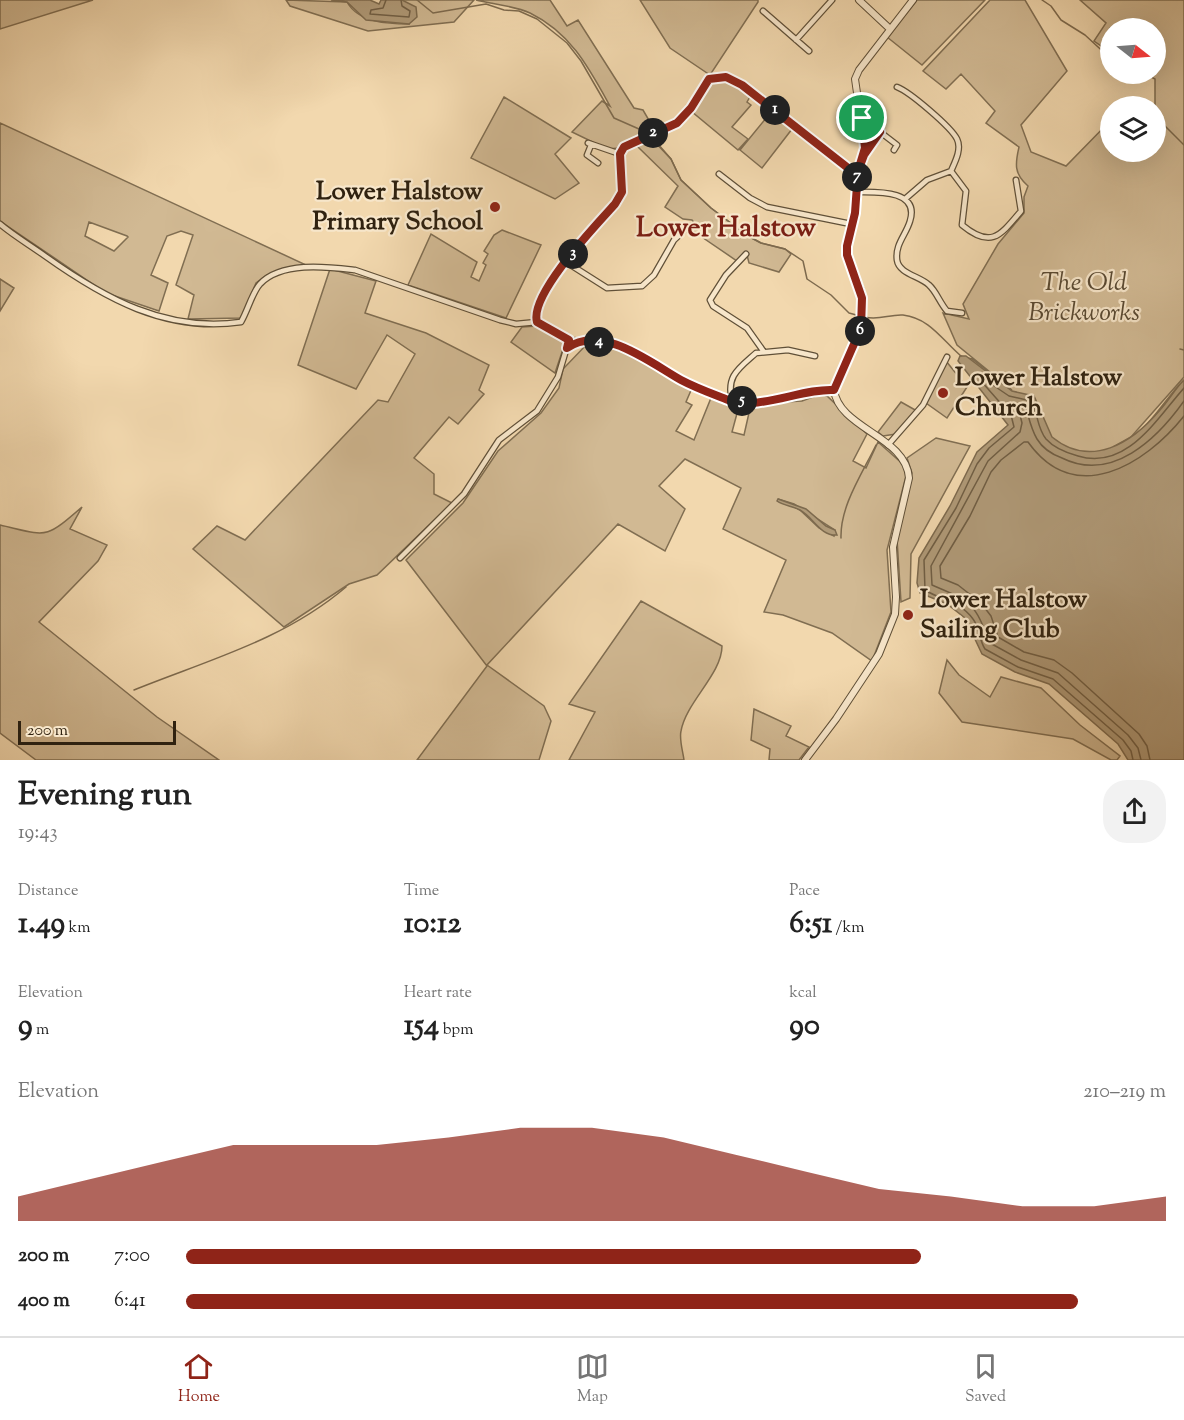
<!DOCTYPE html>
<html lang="en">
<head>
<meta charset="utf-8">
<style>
	:root { --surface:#fff; --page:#f2f2f2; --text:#222; --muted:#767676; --line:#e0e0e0; --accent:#8f2418 }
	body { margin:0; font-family:"Sorts Mill Goudy",serif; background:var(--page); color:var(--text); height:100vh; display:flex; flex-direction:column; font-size:22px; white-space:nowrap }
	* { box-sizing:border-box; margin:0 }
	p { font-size:20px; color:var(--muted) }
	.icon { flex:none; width:33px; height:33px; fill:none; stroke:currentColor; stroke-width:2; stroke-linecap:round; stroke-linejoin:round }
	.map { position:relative; height:760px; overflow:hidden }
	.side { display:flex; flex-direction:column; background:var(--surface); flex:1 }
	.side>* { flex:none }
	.needle { width:39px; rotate:107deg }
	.buttons { position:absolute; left:1100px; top:18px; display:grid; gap:12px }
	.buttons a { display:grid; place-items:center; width:66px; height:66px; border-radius:50%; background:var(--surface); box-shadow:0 6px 24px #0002; font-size:30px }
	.scale { position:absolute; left:18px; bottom:15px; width:158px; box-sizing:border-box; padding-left:6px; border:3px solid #302210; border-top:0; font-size:16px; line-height:21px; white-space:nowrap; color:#302210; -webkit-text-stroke:4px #f7e6ca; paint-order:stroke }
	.pin { position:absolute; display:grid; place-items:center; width:51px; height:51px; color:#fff; margin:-26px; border:3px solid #fff; border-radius:50%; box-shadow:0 2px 6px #0007 }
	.km { position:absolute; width:30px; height:30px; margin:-15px; border-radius:50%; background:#222; color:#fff; font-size:16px; line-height:30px; text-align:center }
	.round { display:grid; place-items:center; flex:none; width:63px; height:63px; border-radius:24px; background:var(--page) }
	.headline { display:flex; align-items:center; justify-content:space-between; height:102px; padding:0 18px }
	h1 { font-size:33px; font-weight:800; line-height:45px }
	.figures { display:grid; grid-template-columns:repeat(3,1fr); gap:9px; height:102px; padding:6px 18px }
	.figures div { display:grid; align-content:center }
	.figures b { font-size:30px; font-weight:800 }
	.figures small { font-size:16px; font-weight:400 }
	.figures p { font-size:16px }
	.chart { height:168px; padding:12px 18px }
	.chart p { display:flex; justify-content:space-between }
	.chart svg { width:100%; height:108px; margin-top:6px; fill:var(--accent); opacity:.7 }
	ul { padding:0 18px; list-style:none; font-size:20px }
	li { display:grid; grid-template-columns:96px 72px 1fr; align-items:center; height:45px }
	li i { height:15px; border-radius:8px; background:var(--accent) }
	.tab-bar { display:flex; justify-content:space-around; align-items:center; height:84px; border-top:2px solid var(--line); background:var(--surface); font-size:16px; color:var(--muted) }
	.tab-bar a { display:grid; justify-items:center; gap:3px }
	.tab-bar .active { color:var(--accent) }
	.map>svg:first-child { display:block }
	.green { fill:#d1b993; stroke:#806e52; stroke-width:1.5; fill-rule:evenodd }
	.water { fill:#b09a78; stroke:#7d6a4e; stroke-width:1.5 }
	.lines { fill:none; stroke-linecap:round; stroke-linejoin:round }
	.shore { stroke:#705e44; stroke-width:1.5 }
	.stream { stroke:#7d6a4e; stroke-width:1.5 }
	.minor-casing { stroke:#605038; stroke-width:7 }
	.tertiary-casing { stroke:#605038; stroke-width:8 }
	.minor { stroke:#f7e6ca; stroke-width:4.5 }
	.tertiary { stroke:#f7e6ca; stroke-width:6 }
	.route-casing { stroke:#fff; stroke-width:12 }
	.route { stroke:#8f2418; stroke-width:8 }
	.poi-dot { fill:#8f2418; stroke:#f7e6ca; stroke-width:2 }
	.labels { text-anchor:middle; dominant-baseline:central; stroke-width:4.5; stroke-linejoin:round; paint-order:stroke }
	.poi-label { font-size:26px; font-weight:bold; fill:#302210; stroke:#f7e6ca; text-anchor:start }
	.park-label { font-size:26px; font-style:italic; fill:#584831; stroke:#f7e6ca }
	.quarter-label { font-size:28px; font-weight:bold; fill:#7a1f14; stroke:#f7e6ca }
</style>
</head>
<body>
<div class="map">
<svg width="1184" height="760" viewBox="0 0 1184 760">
	<rect width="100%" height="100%" fill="#f2d8ae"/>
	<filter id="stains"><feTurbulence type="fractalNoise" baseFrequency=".00333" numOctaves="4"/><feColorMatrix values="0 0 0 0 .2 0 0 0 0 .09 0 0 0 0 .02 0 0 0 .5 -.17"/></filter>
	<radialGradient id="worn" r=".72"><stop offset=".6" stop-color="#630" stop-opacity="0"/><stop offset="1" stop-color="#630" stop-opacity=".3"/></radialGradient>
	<path class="green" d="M0,0H93L0,29Z
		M286,0L347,2C359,23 388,24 409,24L402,0H474L454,22L368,31L290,6Z
		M476,0H550L567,26L578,20L634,108L643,110L654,129L620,148L607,149L572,132L602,101L610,106C589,68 571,33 530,13C515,6 493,4 476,0Z
		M640,0H758V2L710,75L670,48Z
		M917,0H985L922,65L887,37Z
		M990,0H1025L1067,71L1021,125L1031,152L1066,166L1110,121V152H1155V79L1145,74H1155V28H1110V52L1094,41L1106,23L1080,0H1184V377L1131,437L1113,447C1146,438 1161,402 1184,380V594L1043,481L977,366L960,356L972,359L1012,390L957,345L943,313L969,319L963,304L998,244L1024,213V197L1028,186C1014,174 1015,164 1019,147L986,123L995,111L961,74L946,89L923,71Z
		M714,79L729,81L751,95L747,102L751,105L732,127L748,139L738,150L691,111L698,96Z
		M504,97L571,138L555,154L579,183L555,199L471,158Z
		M771,112L792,129L762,168L740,150Z
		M0,123L306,265L267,275L256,283L241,318L188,319L194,295L176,285L193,235L181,231L167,236L151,275L168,283L159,311L106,293L0,221ZM89,222L127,236L128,237L114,251L85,236Z
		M650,137L671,159L681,180L711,208L748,236L761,243L785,249L791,254L779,272L749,263L747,255L737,261L693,231L695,224L692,220L683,219L665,207L678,186L637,146L635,143Z
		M502,230L541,245L506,318L408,285L431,234L477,262L471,277L479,281L486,265L483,263L488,254L484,251L494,235Z
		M330,269L376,281L365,313L426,333L489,365L479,390L484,394L458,424L449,417L414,458L434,474V494L452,503L377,575L349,584L284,627L193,549L217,526L245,540L378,400L388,402L415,354L387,335L356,389L298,365Z
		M0,279L14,288L0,311Z
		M537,326L566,340L555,373L511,342L522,327Z
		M587,344L616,347L692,388L686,402L692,405L676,431L694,440L711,398L739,406L732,432L744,435L751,404L802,401L821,394L827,396L867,434L853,461L866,468L878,442L905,466L906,476L887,550L891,612L872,661L832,633L783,615L764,612L786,560L723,529L741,488L685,459L659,486L685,509L665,551L618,524L487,665L544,706L551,721L539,760H417L487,666L406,560L463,503L498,451L541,413L559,388L563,369ZM778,499L794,504L835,530L834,536L819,528L800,510Z
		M946,361L967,387L947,418L926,403Z
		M901,402L917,411L896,434L883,436L878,432Z
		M936,438L970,446L911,554L910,598L901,602L897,539L912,473L907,458Z
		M82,507L70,529L107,545L98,561L39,622L157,717L219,760H36L0,733V525C48,536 44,540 82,507Z
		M641,601L722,646C722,674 686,702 681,731C679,739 683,752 684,760H569L595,712L569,704Z
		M947,660L959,675L990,697L1001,677L1041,688L1080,725L1120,756L1117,760H1111L1073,739L962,722L939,693Z
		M754,709L791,726L786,736L809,747L799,760H769L770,749L751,740Z"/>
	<path class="water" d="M331,0H370L379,4L381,0H402L416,7L417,17L409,24L366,20L347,2Z
		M966,356L1012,391L1034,396L1052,437C1091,469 1132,443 1160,410C1169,400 1175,389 1184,380V760H1128L1118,744L1049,684L1015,672L982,654L965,618L947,604L920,593L917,583L919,558L950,506L977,452L1008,425L958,361L960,356Z
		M778,499L806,509L826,526L835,530L837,535C820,536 814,518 800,510C793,506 784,506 777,501Z"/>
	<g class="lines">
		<path class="shore" d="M386,0L383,8L371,10L370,14L409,17L410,11L402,6L401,0
			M1133,760L1131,751L1123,740L1053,679L1018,667L985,649C979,640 980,628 973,619C959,600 942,601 925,590L924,560L956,508L977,464L989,448L1014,427L1011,415L981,381V377L1009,396L1031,401C1038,413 1037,428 1046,439C1054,448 1067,453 1078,456C1127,471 1157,418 1184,388
			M1141,760L1138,748L1128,735L1058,673L1021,660L990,643C974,602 972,602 932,585L931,566L988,461L1020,432L1022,423L1018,407L1026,408C1029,418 1031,429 1037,439C1043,449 1051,454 1062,458C1112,483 1157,439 1184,401
			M1150,760L1147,746L1139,734L1072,673L1054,660L1024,652L998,637L991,616L981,603L958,585L941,578L940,566L970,516L991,472L1001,460L1024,442H1028C1075,508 1145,465 1184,416"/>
		<path class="stream" d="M417,0L433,13L486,4L504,10L519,11L537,19L567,43L581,61L614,118L639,129L658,144L671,159L681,180L711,208L748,236L761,243L785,249L803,261L807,279L831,295L849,313L860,316
			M1042,0L1051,6L1061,20L1085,35L1110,58
			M1142,102L1146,106
			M1155,116L1184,145
			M865,317C878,321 890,314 903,315C930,318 943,341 961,356
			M1180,349L1184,350
			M841,538C840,506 862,474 876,445
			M134,690C208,660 284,640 346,587"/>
		<defs>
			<path id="minor" d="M763,11L809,51
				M796,40L832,0
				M897,87C910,92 951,127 957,139C962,149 955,162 951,171L927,180L905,199
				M862,118L897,145L894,150
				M588,143L620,154
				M591,145L587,155L598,163
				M864,155L881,132
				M951,171L966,191L962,225C991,249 1000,236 1021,211L1016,180
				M719,174L750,198L767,207L851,224
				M856,192C875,192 920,189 910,221C906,235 895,244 897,260C899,274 920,276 929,285C936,291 940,303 947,311L962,313
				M0,224C14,236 30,245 45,256C104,298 166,333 241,322C248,310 252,293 260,284C282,261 328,267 355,270L500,320L516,324L537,322
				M746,254L726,275L710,300L713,306L747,328L764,352
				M566,262L607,288L642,286L654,275L674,240L689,226
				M537,322C529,295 596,225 615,204L622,192L620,154L624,147C640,136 660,133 676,123C693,112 695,89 711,78H728L748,88L848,168L858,171
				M537,322L569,340L615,343L639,353L684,381L732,401H772L815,390H834
				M732,401C726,376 738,369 756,353L788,350L815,356
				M888,445L923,405L947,357
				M400,558L464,494L499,440L537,411L558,377L569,340"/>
			<path id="tertiary" d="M859,0L890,29
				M805,760L836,719L879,654L895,614L896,597L893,547L909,478C906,436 839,429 834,390L860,334L863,311L861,290L847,255L856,202V179L865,148L855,79L859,70L913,0"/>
		</defs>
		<use href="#minor" class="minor-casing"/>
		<use href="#tertiary" class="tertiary-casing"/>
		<use href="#minor" class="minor"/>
		<use href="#tertiary" class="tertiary"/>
	</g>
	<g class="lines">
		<defs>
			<path id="route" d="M862,118L865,148L858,171L848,168L742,85L726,77L709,79L691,108L677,123L624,147L620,154L622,192L615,204C596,225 529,295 537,322L569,340L567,348C602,323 652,364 681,380C696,388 713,394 728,400C759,411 802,388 834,390L861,328L862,298L847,255V246L855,213L858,171L864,155L880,132L862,118"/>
		</defs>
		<use href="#route" class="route-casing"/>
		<use href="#route" class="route"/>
	</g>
	<g class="poi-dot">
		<circle cx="495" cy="207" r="6"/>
		<circle cx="943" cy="393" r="6"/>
		<circle cx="908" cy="615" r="6"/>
	</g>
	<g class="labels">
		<g class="poi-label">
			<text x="483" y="192" text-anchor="end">Lower Halstow<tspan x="483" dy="30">Primary School</tspan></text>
			<text x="955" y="378">Lower Halstow<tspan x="955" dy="30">Church</tspan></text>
			<text x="920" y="600">Lower Halstow<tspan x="920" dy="30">Sailing Club</tspan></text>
		</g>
		<g class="park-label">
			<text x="1084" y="283">The Old<tspan x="1084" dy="30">Brickworks</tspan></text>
		</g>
		<g class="quarter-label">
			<text x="726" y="229">Lower Halstow</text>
		</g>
	</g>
	<rect width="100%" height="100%" filter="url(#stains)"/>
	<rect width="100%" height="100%" fill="url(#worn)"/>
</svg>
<div class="buttons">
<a><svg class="needle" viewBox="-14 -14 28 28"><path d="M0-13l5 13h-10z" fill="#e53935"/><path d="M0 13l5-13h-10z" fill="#767676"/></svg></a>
<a><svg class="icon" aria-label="layers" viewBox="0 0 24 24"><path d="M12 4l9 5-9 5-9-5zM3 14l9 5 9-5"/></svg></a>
</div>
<div class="scale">200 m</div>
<div class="pin" style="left:862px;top:118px;background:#1e9e55"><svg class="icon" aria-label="arrive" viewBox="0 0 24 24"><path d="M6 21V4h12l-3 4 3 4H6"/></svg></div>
<b class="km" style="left:775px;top:110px">1</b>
<b class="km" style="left:653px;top:133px">2</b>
<b class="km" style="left:573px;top:254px">3</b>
<b class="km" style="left:599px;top:342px">4</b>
<b class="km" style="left:742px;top:401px">5</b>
<b class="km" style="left:860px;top:331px">6</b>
<b class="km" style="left:857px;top:177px">7</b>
</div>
<section class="side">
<div class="headline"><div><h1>Evening run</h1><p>19:43</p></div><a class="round"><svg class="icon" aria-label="share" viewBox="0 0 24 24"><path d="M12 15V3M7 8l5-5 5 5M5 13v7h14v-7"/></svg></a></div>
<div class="figures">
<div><p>Distance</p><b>1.49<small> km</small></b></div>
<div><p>Time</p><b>10:12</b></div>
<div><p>Pace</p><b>6:51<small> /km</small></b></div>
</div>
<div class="figures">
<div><p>Elevation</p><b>9<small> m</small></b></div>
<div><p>Heart rate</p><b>154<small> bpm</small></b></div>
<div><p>kcal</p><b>90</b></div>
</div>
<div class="chart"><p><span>Elevation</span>210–219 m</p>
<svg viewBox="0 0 160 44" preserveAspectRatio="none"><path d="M0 44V34L10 27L20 20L30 13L40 13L50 13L60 10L70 6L80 6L90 10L100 17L110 24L120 31L130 34L140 38L150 38L160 34V44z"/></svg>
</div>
<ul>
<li><b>200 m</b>7:00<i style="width:75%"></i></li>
<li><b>400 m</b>6:41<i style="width:91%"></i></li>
</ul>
</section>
<nav class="tab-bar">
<a class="active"><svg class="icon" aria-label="home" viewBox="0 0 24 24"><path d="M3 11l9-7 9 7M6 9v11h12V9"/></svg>Home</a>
<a><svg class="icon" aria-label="map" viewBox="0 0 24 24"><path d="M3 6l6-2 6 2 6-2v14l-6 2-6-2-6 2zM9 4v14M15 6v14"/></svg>Map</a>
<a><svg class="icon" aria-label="saved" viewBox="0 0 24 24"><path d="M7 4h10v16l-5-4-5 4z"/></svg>Saved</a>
</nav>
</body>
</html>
